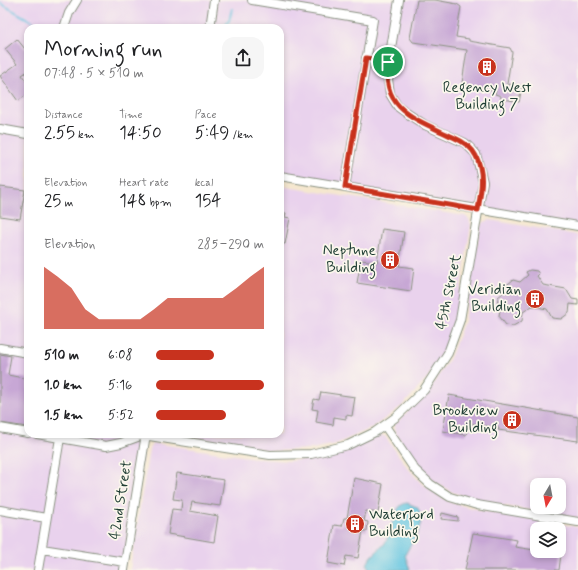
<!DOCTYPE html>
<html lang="en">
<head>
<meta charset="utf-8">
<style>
	:root { --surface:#fff; --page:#f6f6f6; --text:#202124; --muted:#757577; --accent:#c8321e }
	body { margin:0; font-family:Mynerve,sans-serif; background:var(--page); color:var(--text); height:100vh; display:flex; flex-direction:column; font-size:15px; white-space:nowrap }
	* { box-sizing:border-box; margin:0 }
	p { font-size:13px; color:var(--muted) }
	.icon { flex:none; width:22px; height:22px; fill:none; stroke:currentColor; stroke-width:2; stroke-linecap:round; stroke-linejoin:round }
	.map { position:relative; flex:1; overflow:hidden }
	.sheet { position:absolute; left:24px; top:24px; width:260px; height:414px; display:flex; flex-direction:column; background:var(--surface); border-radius:12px; box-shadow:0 2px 6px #0003 }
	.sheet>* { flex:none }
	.needle { width:26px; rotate:190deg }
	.buttons { position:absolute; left:530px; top:478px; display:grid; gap:8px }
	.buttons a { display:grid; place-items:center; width:36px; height:36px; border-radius:8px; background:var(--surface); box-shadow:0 2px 6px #0003; font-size:20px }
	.pin { position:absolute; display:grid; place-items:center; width:34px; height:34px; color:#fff; margin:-17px; border:2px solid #fff; border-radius:50%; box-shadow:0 1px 4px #0007 }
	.round { display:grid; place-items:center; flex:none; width:42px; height:42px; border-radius:12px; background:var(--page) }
	.summary { display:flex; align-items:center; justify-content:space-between; height:68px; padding:0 20px }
	h1 { font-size:22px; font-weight:600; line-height:30px }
	.stats { display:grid; grid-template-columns:repeat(3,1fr); gap:6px; height:68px; padding:4px 20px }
	.stats div { display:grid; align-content:center }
	.stats b { font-size:17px; font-weight:600 }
	.stats small { font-size:11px; font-weight:400 }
	.stats p { font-size:11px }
	.chart { height:112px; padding:8px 20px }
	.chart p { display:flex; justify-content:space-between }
	.chart svg { width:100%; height:72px; margin-top:4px; fill:var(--accent); opacity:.7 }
	ul { padding:0 20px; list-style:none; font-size:13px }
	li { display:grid; grid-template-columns:64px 48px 1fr; align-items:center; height:30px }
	li i { height:10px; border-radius:5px; background:var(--accent) }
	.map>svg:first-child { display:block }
	.built { fill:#e9d2ed; fill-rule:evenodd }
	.water { fill:#62c4e0; stroke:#40808a }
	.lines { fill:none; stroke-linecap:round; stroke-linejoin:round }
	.stream { stroke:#62c4e0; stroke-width:2 }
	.building { fill:#c7a7d5 }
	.minor-casing { stroke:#8a9282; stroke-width:10 }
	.minor { stroke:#fff; stroke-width:8 }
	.route-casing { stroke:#fff; stroke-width:8 }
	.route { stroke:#c8321e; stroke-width:5 }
	.labels { text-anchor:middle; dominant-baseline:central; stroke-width:3.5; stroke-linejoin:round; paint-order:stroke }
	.poi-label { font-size:15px; fill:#1f3d34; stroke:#fbf7ec; text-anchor:end }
	.street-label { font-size:15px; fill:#1f3d34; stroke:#fbf7ec }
</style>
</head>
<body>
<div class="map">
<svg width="578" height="570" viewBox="0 0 578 570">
	<rect width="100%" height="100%" fill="#fbf7ec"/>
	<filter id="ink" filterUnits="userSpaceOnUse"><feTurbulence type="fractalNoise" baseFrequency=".025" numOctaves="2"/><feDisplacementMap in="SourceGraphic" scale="8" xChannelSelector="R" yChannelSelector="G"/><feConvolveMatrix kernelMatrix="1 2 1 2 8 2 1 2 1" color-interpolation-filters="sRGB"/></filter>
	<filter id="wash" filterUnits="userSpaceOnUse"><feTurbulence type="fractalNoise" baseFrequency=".012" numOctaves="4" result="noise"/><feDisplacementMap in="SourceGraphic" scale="16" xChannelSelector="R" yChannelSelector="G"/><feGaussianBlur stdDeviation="0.9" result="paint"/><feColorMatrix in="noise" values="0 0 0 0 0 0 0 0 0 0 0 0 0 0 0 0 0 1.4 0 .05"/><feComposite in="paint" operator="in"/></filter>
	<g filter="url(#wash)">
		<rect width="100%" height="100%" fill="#f5e7cf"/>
		<path class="built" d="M0,0H578V226L280,176V28H28V434H146L124,570H0Z
			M280,186L465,216L469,219L471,225L457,312L446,347L427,379L402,406L372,428L336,444L312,449L273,451L172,434H280Z
			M490,220L578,235V518L481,502L452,492L436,483L422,471L411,458L394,430L395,424L428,392L450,358L464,321L480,227L484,222ZM537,485H559V507H537Z
			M378,435L385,436L407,467L420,482L435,493L452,503L480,510L578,527V570H130L149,449L153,443L262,459L288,461L312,459L335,454L357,446ZM537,529H559V551H537Z"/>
		<path class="water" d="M407,503L417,507C428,524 412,540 405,555L410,570H370L367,565C370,555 379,551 385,543C393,531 392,505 407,503Z"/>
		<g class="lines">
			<path class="stream" d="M0,3L33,22L38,28
				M223,28L229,21L232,9"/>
		</g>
		<g id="blocks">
			<path class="building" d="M417,0H435L457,4L461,7L456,37L469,39V41L510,48L512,52L507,84L522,86L519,102L504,99L500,102L501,96L495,94L496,91L463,85L462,83L467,50L413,42L410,38Z
				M17,39L25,49L28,47V71L22,75L28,84V94L18,101L0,76L17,64L5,49Z
				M0,187L25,190L20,219L0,216Z
				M280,212L286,213L285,217L290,218L285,244L280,243Z
				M382,229L404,232L399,266L414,268L411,291L357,283L361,260L377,262Z
				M530,270L537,271L539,274L537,276L543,285L566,289L572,299L578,300V305L570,304L569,313L561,319L552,318L547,309L532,306L523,312L522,321L513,326L506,325L499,316L500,309L497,304L498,297L503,293L504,287L513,280L520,282L528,275L526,272Z
				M0,354L11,356L8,375L28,379V427L0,423Z
				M321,392L355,397L352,416L346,415V419L334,417L333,425L316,422L318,410L312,409L314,399L319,400Z
				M449,395L578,417V441L498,430L499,428L469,423L466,435L443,431Z
				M177,473L224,480L220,506L192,502L190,511L218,516L214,542L168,534L172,509L181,510L182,500L173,499Z
				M354,478L383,484L378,513L366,511L364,521L368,522L367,531H363L358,558L346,556L344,566L328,563L334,525L342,526L344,518H347Z
				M442,513L458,517V521L441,519Z
				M473,533L517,540L515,547L561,554L559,570H465Z"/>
		</g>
	</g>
	<g filter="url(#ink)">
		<use href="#blocks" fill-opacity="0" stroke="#8a9282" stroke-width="1"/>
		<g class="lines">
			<defs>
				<path id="minor" d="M252,0L373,20L345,187
					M64,28L69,13L77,0
					M210,28L214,0
					M366,58L388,62
					M0,129L28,134
					M280,176L578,226
					M0,348L28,353
					M385,426L415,470L430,484L450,497L477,505L578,522
					M0,428L28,433
					M37,434L106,446L121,443L143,435L270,455L311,454L348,445L375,432L396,417L424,390L448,353L460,320L483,182L476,154L465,143L425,125L405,112L398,107L390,94L387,72L399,0
					M0,510L46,518
					M42,549L125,562
					M38,570L60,438
					M124,570L146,434"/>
			</defs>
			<use href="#minor" class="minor-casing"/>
			<use href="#minor" class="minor"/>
		</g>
	</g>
	<g class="lines" filter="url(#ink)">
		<defs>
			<path id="route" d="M366,58L388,62C380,110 418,120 453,137C462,141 472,147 476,156C485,174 481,191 478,210L345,187Z"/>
		</defs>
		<use href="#route" class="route-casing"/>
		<use href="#route" class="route"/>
	</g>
	<defs>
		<symbol id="building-disc" viewBox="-11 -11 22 22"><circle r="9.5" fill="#c8321e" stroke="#fbf7ec"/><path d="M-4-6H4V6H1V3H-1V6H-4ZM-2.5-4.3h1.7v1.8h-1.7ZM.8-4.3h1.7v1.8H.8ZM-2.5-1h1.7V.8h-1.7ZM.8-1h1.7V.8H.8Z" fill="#fff"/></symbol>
	</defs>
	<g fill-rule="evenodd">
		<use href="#building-disc" x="476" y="56" width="22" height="22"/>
		<use href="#building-disc" x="379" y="249" width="22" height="22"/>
		<use href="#building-disc" x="524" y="288" width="22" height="22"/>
		<use href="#building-disc" x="501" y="409" width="22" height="22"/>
		<use href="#building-disc" x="344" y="513" width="22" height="22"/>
	</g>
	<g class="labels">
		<g class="poi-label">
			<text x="487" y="88" text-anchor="middle">Regency West<tspan x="487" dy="17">Building 7</tspan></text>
			<text x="376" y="251">Neptune<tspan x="376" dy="17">Building</tspan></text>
			<text x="521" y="290">Veridian<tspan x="521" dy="17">Building</tspan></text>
			<text x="498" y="411">Brookview<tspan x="498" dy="17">Building</tspan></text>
			<text x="369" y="515" text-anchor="start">Waterford<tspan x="369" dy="17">Building</tspan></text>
		</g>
		<g class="street-label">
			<text transform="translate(449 292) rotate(-78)">45th Street</text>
			<text transform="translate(121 500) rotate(-81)">42nd Street</text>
		</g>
	</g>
</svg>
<div class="buttons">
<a><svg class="needle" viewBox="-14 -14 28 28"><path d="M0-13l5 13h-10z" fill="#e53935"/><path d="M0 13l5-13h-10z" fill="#757577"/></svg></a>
<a><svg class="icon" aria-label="layers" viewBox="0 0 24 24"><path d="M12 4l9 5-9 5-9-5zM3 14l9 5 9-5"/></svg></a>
</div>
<div class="pin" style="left:388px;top:62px;background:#1e9e55"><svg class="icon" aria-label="arrive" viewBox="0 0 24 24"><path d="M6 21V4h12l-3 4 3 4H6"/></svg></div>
<section class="sheet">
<div class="summary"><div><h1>Morning run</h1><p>07:48 · 5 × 510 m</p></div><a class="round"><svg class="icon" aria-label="share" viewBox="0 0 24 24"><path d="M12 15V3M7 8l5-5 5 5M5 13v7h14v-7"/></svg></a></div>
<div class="stats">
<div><p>Distance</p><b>2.55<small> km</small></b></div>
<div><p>Time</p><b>14:50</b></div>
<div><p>Pace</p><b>5:49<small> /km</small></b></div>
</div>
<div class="stats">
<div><p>Elevation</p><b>25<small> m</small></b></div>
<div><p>Heart rate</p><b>148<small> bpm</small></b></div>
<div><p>kcal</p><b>154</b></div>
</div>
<div class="chart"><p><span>Elevation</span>285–290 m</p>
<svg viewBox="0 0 160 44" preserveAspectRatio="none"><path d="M0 44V6L10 12L20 19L30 32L40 38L50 38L60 38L70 38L80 32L90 25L100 25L110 25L120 25L130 25L140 19L150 12L160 6V44z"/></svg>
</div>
<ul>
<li><b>510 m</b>6:08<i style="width:54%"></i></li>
<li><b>1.0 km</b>5:16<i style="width:100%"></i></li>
<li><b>1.5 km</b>5:52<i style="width:65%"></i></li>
</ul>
</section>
</div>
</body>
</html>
